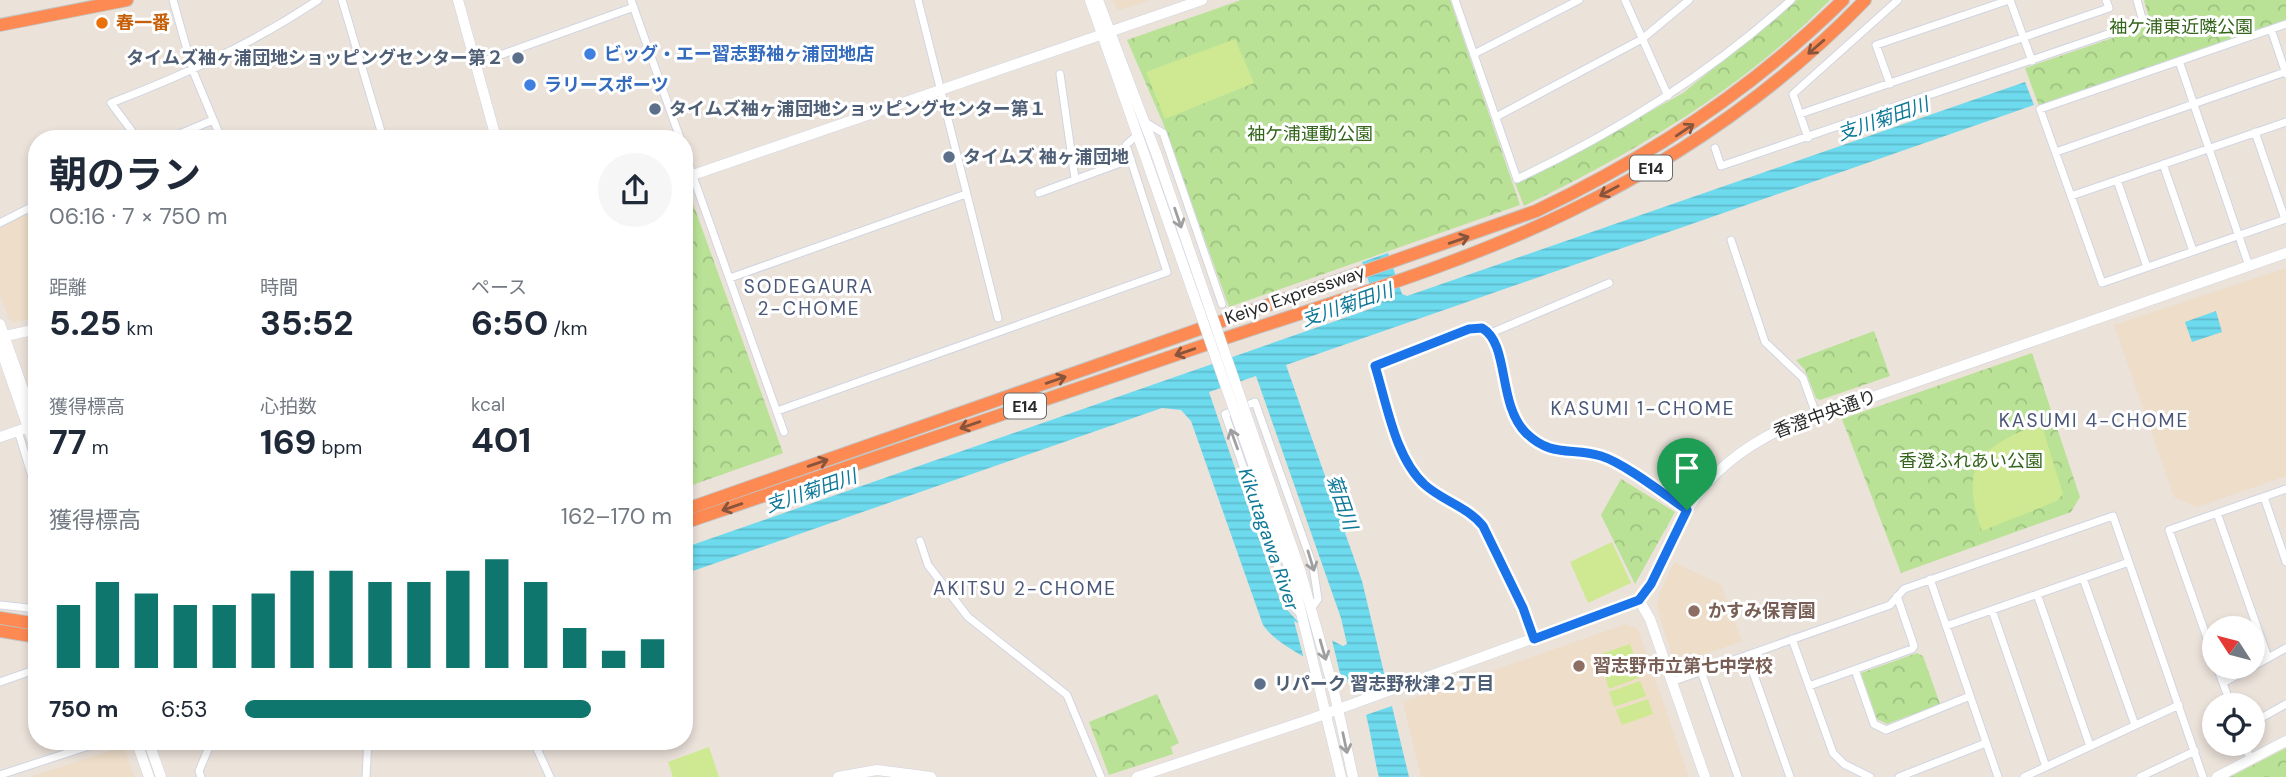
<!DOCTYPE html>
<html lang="ja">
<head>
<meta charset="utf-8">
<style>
	:root { --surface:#fff; --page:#f6f6f7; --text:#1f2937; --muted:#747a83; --accent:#0f766e }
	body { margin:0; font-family:"DM Sans","Noto Sans JP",sans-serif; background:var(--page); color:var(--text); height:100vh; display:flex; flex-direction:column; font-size:26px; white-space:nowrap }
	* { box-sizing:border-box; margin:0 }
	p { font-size:23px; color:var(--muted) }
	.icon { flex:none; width:38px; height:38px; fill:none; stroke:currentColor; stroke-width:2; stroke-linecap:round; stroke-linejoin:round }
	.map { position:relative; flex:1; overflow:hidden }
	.panel { position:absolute; left:28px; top:130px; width:665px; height:620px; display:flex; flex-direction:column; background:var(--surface); border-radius:28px; box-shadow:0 4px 10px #0003 }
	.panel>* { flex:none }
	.needle { width:46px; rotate:306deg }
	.fabs { position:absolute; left:2202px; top:616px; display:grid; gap:14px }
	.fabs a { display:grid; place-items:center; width:63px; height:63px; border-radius:50%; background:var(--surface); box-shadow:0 4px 10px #0003; font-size:35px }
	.pin { position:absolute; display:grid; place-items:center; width:60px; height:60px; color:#fff; margin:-72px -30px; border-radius:50% 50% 50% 0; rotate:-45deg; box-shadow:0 0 7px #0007 }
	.pin .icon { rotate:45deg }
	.round { display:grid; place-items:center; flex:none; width:74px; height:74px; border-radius:37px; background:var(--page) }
	.summary { display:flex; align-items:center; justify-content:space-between; height:119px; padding:0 21px }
	h1 { font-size:38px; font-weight:700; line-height:52px }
	.stats { display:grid; grid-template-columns:repeat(3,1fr); gap:10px; height:119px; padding:7px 21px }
	.stats div { display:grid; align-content:center }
	.stats b { font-size:35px; font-weight:700 }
	.stats small { font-size:19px; font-weight:400 }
	.stats p { font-size:19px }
	.chart { height:196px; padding:14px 21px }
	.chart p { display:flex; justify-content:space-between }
	.chart svg { width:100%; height:126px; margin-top:7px; stroke:var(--accent); stroke-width:6 }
	ul { padding:0 21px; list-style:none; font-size:23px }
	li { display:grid; grid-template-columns:112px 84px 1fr; align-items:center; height:52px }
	li i { height:18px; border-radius:9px; background:var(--accent) }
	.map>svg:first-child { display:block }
	.education { fill:#edddc9 }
	.forest { fill:url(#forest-crowns) }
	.pitch { fill:#cee992 }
	.water { fill:url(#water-rules); fill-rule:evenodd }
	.pier { fill:#ebe2da }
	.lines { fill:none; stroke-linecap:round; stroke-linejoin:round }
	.street-casing { stroke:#d0d5e2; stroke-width:9 }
	.secondary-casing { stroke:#d0d5e2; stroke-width:11 }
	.highway-casing { stroke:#c3c3c3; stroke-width:14 }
	.street { stroke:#fff; stroke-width:7 }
	.secondary { stroke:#fff; stroke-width:10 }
	.highway { stroke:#fd8a53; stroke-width:12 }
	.secondary-bridge-casing { stroke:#d0d5e2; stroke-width:11; stroke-linecap:butt }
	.secondary-bridge { stroke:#fff; stroke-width:10 }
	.oneway { stroke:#88553c }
	.oneway2 { stroke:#9f9f9f }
	.route-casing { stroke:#fff; stroke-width:14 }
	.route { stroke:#1a73e8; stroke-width:9 }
	.food-dot { fill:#e8710a; stroke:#fff; stroke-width:2.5 }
	.shop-dot { fill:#3f7fe0; stroke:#fff; stroke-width:2.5 }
	.service-dot { fill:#5c6f8a; stroke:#fff; stroke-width:2.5 }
	.education-dot { fill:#8d6e63; stroke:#fff; stroke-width:2.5 }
	.labels { text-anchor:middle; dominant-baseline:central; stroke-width:6; stroke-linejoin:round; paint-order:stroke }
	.shield { fill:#fff; stroke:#696969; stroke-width:2 }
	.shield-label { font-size:16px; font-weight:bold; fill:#292929 }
	.food-label { font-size:18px; font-weight:bold; fill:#c56008; stroke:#fff; text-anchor:start }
	.park-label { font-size:18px; fill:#32651a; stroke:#fff }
	.shop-label { font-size:18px; font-weight:bold; fill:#366cbe; stroke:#fff; text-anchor:start }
	.service-label { font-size:18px; font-weight:bold; fill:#4e5e75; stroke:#fff; text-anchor:start }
	.street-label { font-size:18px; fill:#292929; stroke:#fff }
	.education-label { font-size:18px; font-weight:bold; fill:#785e54; stroke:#fff; text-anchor:start }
	.water-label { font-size:19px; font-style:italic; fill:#0e7898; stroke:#fff }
	.neighbourhood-label { font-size:19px; letter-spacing:2px; fill:#4a5779; stroke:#fff }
</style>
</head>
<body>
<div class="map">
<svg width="2286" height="777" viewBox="0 0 2286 777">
	<defs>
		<pattern id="forest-crowns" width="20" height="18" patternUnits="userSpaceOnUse" patternTransform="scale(1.75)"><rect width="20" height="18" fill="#b9e296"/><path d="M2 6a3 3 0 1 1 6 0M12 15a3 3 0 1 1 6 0" fill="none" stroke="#9fc281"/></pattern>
		<pattern id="water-rules" width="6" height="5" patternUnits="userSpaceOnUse" patternTransform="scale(1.75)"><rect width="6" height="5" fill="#6ddaee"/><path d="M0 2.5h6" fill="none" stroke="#5ebbcc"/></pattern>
	</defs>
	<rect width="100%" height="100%" fill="#ebe2da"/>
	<path class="education" d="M1113,0H1151L1120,10L1116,8Z
		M37,208V318L14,322L9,319L0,294V227Z
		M2286,268V476L2197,507L2174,497L2114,325Z
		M1674,562L1721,585L1742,641L1675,665L1657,607L1660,593Z
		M1626,624L1638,629L1689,777H1421L1403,702Z
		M124,746L134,777H30Z"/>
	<path class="forest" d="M1241,0H1450L1520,205L1229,307L1163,123L1127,40Z
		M1797,0H1830C1742,89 1636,152 1524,206L1515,183L1555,165L1683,93Z
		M2144,0H2286V20L2039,106L2025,68L2151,25Z
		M687,187L783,453L684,488V188Z
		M1874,331L1890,376L1820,400L1816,398L1805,370L1796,360Z
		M2032,353L2080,497L2071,512L1901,573L1842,419Z
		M1621,479L1675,512L1635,584L1601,515Z
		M1917,653L1923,656L1940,704L1887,724L1877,719L1861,673Z
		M1157,694L1179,743L1171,747L1173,754L1109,775L1089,722Z
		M2286,748V777H2230Z"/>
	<path class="pitch" d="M1235,39L1254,83L1165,119L1146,72Z
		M2041,423L2063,494L2057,501L1982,531C1958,464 1981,447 2041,423Z
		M1612,542L1631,583L1588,603L1570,562Z
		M1630,644L1635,659L1604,670L1598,655Z
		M1635,662L1641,677L1609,689L1604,673Z
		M1640,681L1646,696L1614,707L1609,692Z
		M1648,699L1653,714L1622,725L1616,710Z
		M709,747L719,777H673L668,762Z"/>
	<path class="water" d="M2025,82L2034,105L1286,365L1362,581L1409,777H1379C1372,751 1370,717 1358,693C1347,671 1285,656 1263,625L1191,421L1181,410L1162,408L684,574V534L692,545L1373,308L1376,303L1362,262L1388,253L1402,294L1407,296ZM1256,376L1341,618L1347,644L1343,646L1300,624L1281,603L1209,392Z
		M2216,311L2222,332L2192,342L2185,322Z"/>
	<path class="pier" d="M1294,621L1332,640L1342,682L1305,663Z
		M1389,678L1395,705L1360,717L1351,691Z"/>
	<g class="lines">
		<defs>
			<path id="street" d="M173,0L193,71L221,138
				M342,0L383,138
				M631,0L680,138
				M918,0L998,318
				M1455,0L1517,179C1617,132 1709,74 1791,0
				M1625,0L1668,96
				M2010,0L2032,61
				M2286,24L2040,109L2102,283L2286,219
				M2271,29L2286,74
				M1474,54L1579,0
				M2179,61L2249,266
				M475,64L634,7
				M1060,74L1075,179
				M1890,84L1876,45L2009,0
				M1800,114L2109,8L2106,0
				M1496,117L1642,39L1689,0
				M1145,122L1163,133L1222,304
				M2255,132L2285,219
				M137,138L111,103C184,75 252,44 318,0
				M170,138L213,120
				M1808,138L1793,94L1898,0
				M1715,148L1721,166L2140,23L2142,18L2137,0
				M684,151L784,432
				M2056,152L2285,72
				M2163,164L2193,251
				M2117,180L2147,267
				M1039,193L1131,159
				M2071,196L2286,122
				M0,223L37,204
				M1731,240L1765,342L1803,378L1817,417
				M730,278L966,194
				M1491,333L1609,283
				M777,411L1167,272L1126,145L1137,135
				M18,431L37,493
				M2264,497L2286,562
				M2217,513L2268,658
				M920,541L928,565L968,617L1067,695L1101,777
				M2083,578L2135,725
				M1930,579L1998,777
				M2037,594L2090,746
				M0,605L37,609
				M1992,610L2046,767
				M1299,613L1290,603L1225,414L1255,402L1313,566L1318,599L1311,609
				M1946,626L2129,562
				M1534,639L1523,608L1483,525C1468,507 1443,501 1425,485C1395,458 1387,404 1375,366L1469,329L1482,328C1510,344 1497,404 1526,433C1551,458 1572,447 1601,456C1624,463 1664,495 1687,510
				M1792,639L1833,753L1844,764L1870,777
				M1747,655L1790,777
				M2214,658L2169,530L2286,489
				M2217,667L2231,705
				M1855,670L1874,724L1886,730L1970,696
				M1701,671L1738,777
				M0,682L37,669
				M1671,682L1890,605L1904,589L2113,516L2203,777
				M2223,683L2286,648
				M1809,686L1912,649L1914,646L1897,596
				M2252,723L2286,704
				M533,740L550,777
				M2244,744L2251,760
				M0,775L107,740
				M201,777L199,771L212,740
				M366,777L368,740
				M1899,777L1986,743
				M2024,777L2179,705
				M2140,777L2195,751"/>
			<path id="secondary" d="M458,0L496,138
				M1090,0L1146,159
				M1098,0L1156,153
				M684,178L1202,0
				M0,324L37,429
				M1,337L37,329
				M0,347L37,453
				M0,437L32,426
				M1301,573L1334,691L1353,777
				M1292,575L1341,777
				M1639,600L1650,619L1705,777
				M136,740L149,777
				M148,740L161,777
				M838,777L877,770L931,777
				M1137,777L1311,719L1639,600C1660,572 1669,539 1688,509C1710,472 1743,448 1781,429L2286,253
				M2217,777L2286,741"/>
			<path id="highway" d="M0,25L127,0
				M684,510L1536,211C1650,157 1753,89 1843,0
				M684,523C854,465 1023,407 1193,349C1318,306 1449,270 1568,212C1678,159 1780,88 1865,0
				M0,618L37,624
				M0,631L37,637"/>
		</defs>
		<use href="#street" class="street-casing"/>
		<use href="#secondary" class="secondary-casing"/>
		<use href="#highway" class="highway-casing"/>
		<use href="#street" class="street"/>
		<use href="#secondary" class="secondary"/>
		<use href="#highway" class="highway"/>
		<defs>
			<path id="secondary-bridge" d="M1156,153L1301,573
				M1146,159L1292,575"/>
		</defs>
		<use href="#secondary-bridge" class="secondary-bridge-casing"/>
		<use href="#secondary-bridge" class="secondary-bridge"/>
	</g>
	<defs><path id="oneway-shaft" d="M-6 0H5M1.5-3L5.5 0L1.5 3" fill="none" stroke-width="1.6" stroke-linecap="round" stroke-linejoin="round" transform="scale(1.75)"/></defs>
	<g class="oneway">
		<use href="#oneway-shaft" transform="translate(1816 47) rotate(139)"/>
		<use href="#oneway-shaft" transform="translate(1685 130) rotate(-34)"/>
		<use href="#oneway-shaft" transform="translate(1609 191) rotate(152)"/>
		<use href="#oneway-shaft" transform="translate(1459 240) rotate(-19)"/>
		<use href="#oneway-shaft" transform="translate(1185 352) rotate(161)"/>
		<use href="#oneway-shaft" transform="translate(1056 380) rotate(-19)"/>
		<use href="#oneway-shaft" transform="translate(970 425) rotate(161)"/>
		<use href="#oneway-shaft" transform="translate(818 463) rotate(-19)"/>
		<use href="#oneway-shaft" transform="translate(732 507) rotate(161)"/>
	</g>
	<g class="oneway2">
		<use href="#oneway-shaft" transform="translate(1178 218) rotate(71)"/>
		<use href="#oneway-shaft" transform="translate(1234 439) rotate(-110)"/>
		<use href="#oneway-shaft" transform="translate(1311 561) rotate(73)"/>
		<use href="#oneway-shaft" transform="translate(1323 650) rotate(74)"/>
		<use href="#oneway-shaft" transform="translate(1345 743) rotate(78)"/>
	</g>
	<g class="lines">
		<defs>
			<path id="route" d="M1482,328C1510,344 1497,404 1526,433C1551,458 1572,447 1601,456C1624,463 1665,495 1687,510L1651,584L1639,600L1534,639L1523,608L1483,526C1468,507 1443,501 1425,485C1395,458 1387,404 1375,366L1469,329Z"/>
		</defs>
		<use href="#route" class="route-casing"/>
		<use href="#route" class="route"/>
	</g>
	<circle class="food-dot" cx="102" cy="23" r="7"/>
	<g class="shop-dot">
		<circle cx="590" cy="54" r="7"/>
		<circle cx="530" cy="85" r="7"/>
	</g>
	<g class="service-dot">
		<circle cx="518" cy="58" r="7"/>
		<circle cx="655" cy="109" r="7"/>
		<circle cx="949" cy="157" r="7"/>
		<circle cx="1260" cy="684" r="7"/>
	</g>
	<g class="education-dot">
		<circle cx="1694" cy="611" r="7"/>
		<circle cx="1579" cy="666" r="7"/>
	</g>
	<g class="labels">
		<g class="shield">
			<rect x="1630" y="155.5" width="42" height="25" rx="5"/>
			<rect x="1004" y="393.5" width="42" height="25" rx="5"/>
		</g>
		<g class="shield-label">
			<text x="1651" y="168">E14</text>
			<text x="1025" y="406">E14</text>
		</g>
		<g class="food-label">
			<text x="116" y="23">春一番</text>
		</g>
		<g class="park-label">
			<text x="2181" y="27">袖ケ浦東近隣公園</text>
			<text x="1310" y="134">袖ケ浦運動公園</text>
			<text x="1971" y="461">香澄ふれあい公園</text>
		</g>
		<g class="shop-label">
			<text x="604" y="54">ビッグ・エー習志野袖ヶ浦団地店</text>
			<text x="544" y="85">ラリースポーツ</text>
		</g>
		<g class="service-label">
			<text x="504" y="58" text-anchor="end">タイムズ袖ヶ浦団地ショッピングセンター第２</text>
			<text x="669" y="109">タイムズ袖ヶ浦団地ショッピングセンター第１</text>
			<text x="963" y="157">タイムズ 袖ヶ浦団地</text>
			<text x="1274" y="684">リパーク 習志野秋津２丁目</text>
		</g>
		<g class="street-label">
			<text transform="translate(1295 295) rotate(-19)">Keiyo Expressway</text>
			<text transform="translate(1825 414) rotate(-20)">香澄中央通り</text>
		</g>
		<g class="education-label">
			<text x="1708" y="611">かすみ保育園</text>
			<text x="1593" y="666">習志野市立第七中学校</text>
		</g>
		<g class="water-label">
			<text transform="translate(1883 119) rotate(-19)">支川菊田川</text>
			<text transform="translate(1347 305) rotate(-19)">支川菊田川</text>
			<text transform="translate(811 491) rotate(-19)">支川菊田川</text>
			<text transform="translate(1342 502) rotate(71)">菊田川</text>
			<text transform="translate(1269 539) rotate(71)">Kikutagawa River</text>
		</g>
		<g class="neighbourhood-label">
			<text x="809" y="286">SODEGAURA<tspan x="809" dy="22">2-CHOME</tspan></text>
			<text x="1643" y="408">KASUMI 1-CHOME</text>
			<text x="2094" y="420">KASUMI 4-CHOME</text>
			<text x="1025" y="588">AKITSU 2-CHOME</text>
		</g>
	</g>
</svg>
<div class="fabs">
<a><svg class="needle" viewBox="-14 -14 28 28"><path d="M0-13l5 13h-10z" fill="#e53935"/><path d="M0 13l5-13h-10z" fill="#747a83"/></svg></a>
<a><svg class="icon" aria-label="locate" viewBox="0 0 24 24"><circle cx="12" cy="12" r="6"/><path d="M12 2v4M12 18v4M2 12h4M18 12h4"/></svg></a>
</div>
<div class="pin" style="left:1687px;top:510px;background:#1e9e55"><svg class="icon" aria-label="arrive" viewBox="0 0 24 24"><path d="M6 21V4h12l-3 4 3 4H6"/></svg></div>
<section class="panel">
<div class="summary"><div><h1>朝のラン</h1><p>06:16 · 7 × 750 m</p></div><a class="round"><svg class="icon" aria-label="share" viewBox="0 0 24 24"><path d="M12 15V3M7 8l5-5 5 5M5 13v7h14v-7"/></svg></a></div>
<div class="stats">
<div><p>距離</p><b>5.25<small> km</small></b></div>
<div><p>時間</p><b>35:52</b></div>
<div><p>ペース</p><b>6:50<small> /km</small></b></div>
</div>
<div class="stats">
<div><p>獲得標高</p><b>77<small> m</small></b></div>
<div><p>心拍数</p><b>169<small> bpm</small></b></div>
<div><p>kcal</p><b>401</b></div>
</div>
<div class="chart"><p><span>獲得標高</span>162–170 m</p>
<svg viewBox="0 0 160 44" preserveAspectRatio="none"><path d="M5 44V22M15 44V14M25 44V18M35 44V22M45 44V22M55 44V18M65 44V10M75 44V10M85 44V14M95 44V14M105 44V10M115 44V6M125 44V14M135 44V30M145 44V38M155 44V34"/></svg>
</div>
<ul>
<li><b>750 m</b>6:53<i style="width:81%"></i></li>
</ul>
</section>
</div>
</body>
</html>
